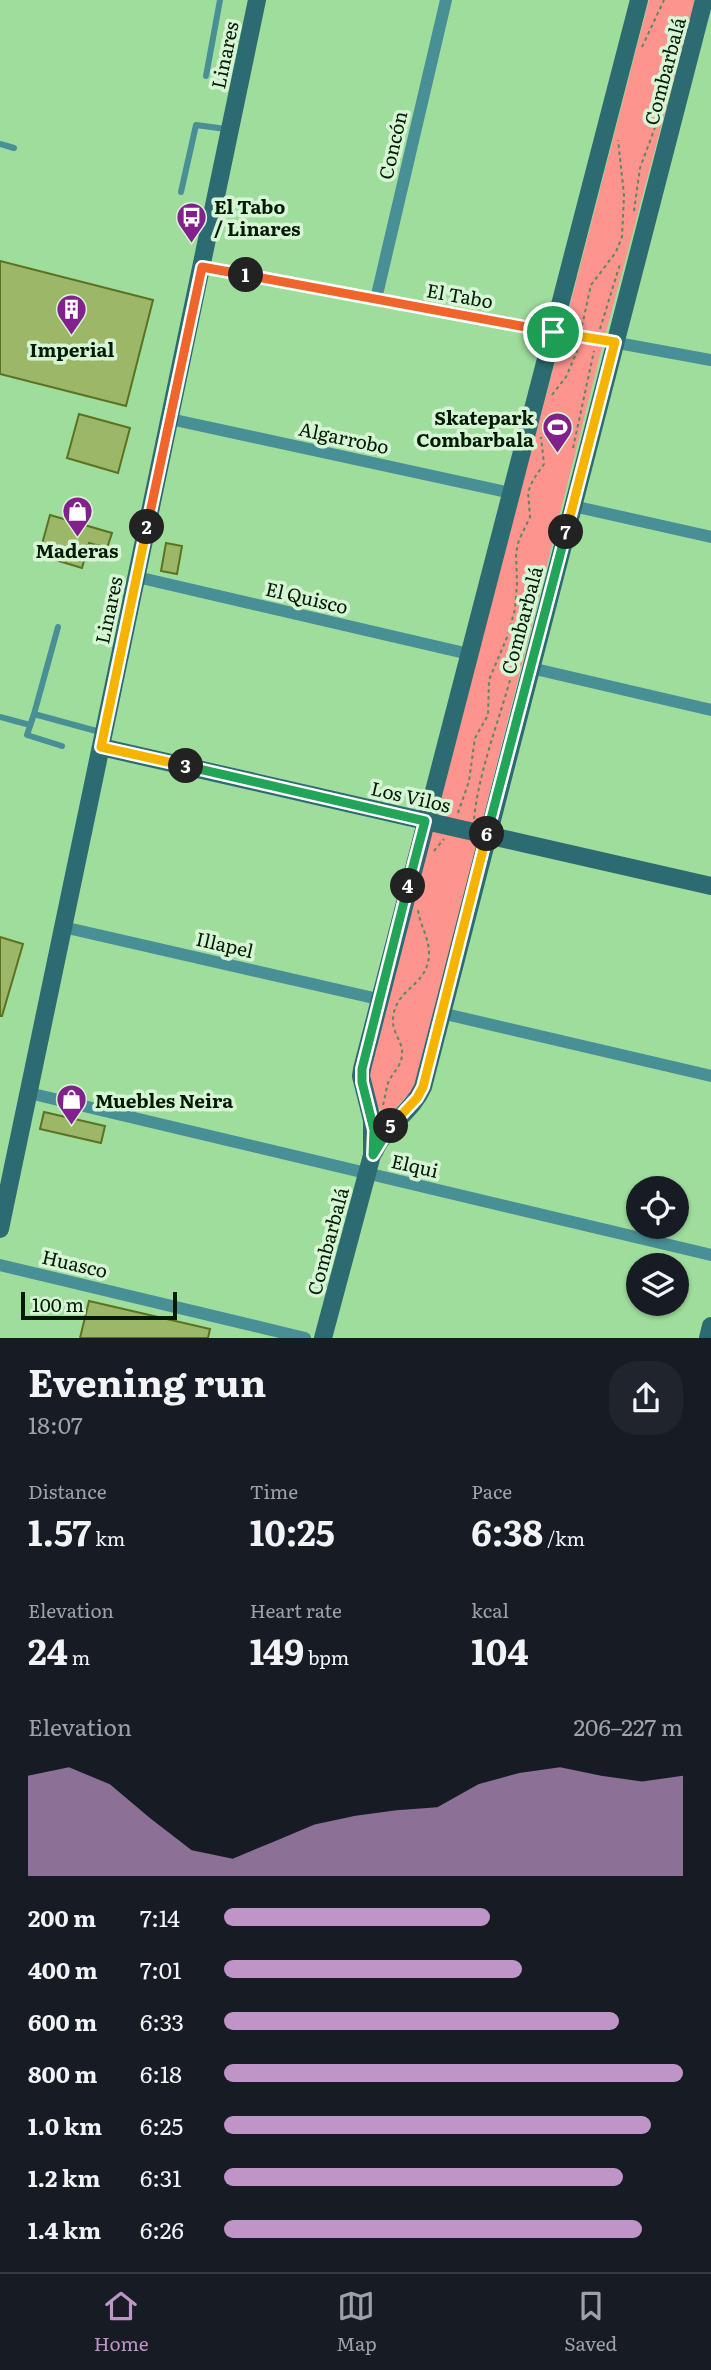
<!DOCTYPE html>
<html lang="en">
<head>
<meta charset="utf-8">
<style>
	:root { --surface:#171b24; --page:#20242c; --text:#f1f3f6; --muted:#9ea1a6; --line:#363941; --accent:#bf94c6 }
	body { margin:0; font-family:Literata,serif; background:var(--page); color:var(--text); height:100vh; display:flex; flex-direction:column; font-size:26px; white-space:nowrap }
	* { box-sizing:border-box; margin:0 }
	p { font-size:23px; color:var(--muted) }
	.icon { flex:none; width:38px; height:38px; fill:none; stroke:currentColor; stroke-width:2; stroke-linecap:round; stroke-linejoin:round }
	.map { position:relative; height:1338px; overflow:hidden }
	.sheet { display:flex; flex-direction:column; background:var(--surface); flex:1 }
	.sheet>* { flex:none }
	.buttons { position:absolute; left:626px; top:1176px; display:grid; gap:14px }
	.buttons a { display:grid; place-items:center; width:63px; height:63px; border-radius:50%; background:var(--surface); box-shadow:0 2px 5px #0004; font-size:35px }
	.scale { position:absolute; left:21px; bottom:18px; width:156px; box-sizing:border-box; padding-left:7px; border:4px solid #031b04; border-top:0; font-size:19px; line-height:24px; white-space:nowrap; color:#031b04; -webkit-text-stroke:5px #d6f5d4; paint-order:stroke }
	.pin { position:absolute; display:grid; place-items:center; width:60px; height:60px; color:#fff; margin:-30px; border:4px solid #fff; border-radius:50%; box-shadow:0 2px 7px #0007 }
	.km { position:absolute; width:35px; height:35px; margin:-18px; border-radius:50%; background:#222; color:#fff; font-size:19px; line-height:35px; text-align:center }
	.round { display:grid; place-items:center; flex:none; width:74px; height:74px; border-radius:28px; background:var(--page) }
	.head { display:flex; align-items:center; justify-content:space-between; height:119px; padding:0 28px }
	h1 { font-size:38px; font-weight:700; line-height:52px }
	.metrics { display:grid; grid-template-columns:repeat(3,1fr); gap:10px; height:119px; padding:7px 28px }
	.metrics div { display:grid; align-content:center }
	.metrics b { font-size:35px; font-weight:700 }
	.metrics small { font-size:19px; font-weight:400 }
	.metrics p { font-size:19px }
	.chart { height:196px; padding:14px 28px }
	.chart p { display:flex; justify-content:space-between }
	.chart svg { width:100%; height:126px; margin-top:7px; fill:var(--accent); opacity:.7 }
	ul { padding:0 28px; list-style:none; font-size:23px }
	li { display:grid; grid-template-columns:112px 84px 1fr; align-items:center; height:52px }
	li i { height:18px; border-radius:9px; background:var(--accent) }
	.tab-bar { display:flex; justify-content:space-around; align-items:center; height:98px; border-top:2px solid var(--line); background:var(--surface); font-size:19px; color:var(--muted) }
	.tab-bar a { display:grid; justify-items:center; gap:4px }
	.tab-bar .current { color:var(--accent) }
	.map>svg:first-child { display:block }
	.green { fill:#fd948e }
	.building { fill:#9db768; stroke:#5b7221; stroke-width:2 }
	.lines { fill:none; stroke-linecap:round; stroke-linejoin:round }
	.path { stroke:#5b895b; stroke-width:2; stroke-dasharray:3.5 3.5; stroke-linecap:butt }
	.lane { stroke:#498f96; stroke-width:6 }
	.street { stroke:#498f96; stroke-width:12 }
	.secondary { stroke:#2c6b71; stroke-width:18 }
	.split-1-casing { stroke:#fff; stroke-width:14 }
	.split-2-casing { stroke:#fff; stroke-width:14 }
	.split-3-casing { stroke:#fff; stroke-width:14 }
	.split-4-casing { stroke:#fff; stroke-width:14 }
	.split-5-casing { stroke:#fff; stroke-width:14 }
	.split-6-casing { stroke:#fff; stroke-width:14 }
	.split-7-casing { stroke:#fff; stroke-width:14 }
	.split-8-casing { stroke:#fff; stroke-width:14 }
	.split-1 { stroke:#f0652b; stroke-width:9 }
	.split-2 { stroke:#f0652b; stroke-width:9 }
	.split-3 { stroke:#f5b400; stroke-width:9 }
	.split-4 { stroke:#22a559; stroke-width:9 }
	.split-5 { stroke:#22a559; stroke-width:9 }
	.split-6 { stroke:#f5b400; stroke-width:9 }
	.split-7 { stroke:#22a559; stroke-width:9 }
	.split-8 { stroke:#f5b400; stroke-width:9 }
	.labels { text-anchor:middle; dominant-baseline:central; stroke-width:7; stroke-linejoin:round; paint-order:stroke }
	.street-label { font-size:19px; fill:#031b04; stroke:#d6f5d4 }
	.poi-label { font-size:19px; font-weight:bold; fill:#031b04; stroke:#d6f5d4; text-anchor:start }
</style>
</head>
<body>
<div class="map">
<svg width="711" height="1338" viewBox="0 0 711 1338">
	<rect width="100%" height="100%" fill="#9fdd9d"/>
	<path class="green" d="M649,0H695L601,351L415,1087L391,1113L375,1107L365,1075L567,317Z"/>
	<path class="building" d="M0,261L153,300L126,406L0,374Z
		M79,414L130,428L118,473L67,458Z
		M50,515L112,533L107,548L89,543L82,568L39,555Z
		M166,543L182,546L177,574L161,571Z
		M0,937L23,944L2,1016H0Z
		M44,1112L105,1126L101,1143L40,1129Z
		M89,1301L210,1329L208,1338H80Z"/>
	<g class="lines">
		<path class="path" d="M642,47L664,0
			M634,211L640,168L657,122
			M582,326L591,285L616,252L622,237L624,195L618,140
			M600,329L620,264
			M552,395L566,377L578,349
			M573,448L594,351
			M458,813L469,781L475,738L488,715L489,680L508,635L515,609L517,584L516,553L519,540L530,517L528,492L533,480L544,464L541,437
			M474,819C479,770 499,721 512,673C522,637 529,601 543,565
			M434,851L444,839
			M383,1105C385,1098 386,1090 388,1083C392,1073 402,1066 402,1054C403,1039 389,1032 394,1012C400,987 429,984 429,953C429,938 420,925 418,910"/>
		<path class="lane" d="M206,76L220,0
			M0,144L14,148
			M181,192L196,125L226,129
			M34,714L58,627
			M0,717L30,725
			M62,746L27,735L34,714L100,732"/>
		<path class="street" d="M202,267L711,360
			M376,299L446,0
			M170,419L511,493
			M573,506L711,537
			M137,577L469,654
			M531,668L711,710
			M63,927L378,999
			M441,1013L711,1076
			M29,1093L711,1255
			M0,1265L305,1338"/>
		<path class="secondary" d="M101,747L711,886
			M374,1152C385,1126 412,1112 423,1087L704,0
			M0,1229L257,0
			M323,1338L372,1155V1120L361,1076L362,1069L639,0
			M708,1338L711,1326"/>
	</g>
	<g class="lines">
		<defs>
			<path id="split-1" d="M246,275L553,332"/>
			<path id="split-2" d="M147,527L202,267L246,275"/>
			<path id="split-3" d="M147,527L101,747L186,766"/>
			<path id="split-4" d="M186,766L425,821L408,886"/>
			<path id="split-5" d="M391,1126L373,1155L374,1130L362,1082V1069L408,886"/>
			<path id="split-6" d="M391,1126L417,1098L423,1087L487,834"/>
			<path id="split-7" d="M487,834L566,532"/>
			<path id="split-8" d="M553,332L615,342L566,532"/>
		</defs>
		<use href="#split-1" class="split-1-casing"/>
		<use href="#split-2" class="split-2-casing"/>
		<use href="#split-3" class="split-3-casing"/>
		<use href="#split-4" class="split-4-casing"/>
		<use href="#split-5" class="split-5-casing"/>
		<use href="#split-6" class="split-6-casing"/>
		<use href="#split-7" class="split-7-casing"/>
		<use href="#split-8" class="split-8-casing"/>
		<use href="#split-1" class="split-1"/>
		<use href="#split-2" class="split-2"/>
		<use href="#split-3" class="split-3"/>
		<use href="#split-4" class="split-4"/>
		<use href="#split-5" class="split-5"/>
		<use href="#split-6" class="split-6"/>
		<use href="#split-7" class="split-7"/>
		<use href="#split-8" class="split-8"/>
	</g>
	<defs>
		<symbol id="bus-pin" viewBox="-11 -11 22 30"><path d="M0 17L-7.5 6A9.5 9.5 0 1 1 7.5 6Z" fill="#82218c" stroke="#d6f5d4"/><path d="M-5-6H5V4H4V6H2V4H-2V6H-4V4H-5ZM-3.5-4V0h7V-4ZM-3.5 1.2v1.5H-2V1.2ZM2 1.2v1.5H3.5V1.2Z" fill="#fff"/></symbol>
		<symbol id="building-pin" viewBox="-11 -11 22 30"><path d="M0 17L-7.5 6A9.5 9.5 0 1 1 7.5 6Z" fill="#82218c" stroke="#d6f5d4"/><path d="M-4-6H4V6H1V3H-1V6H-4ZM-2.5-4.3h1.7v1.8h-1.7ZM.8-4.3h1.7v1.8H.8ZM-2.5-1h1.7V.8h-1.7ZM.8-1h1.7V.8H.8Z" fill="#fff"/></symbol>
		<symbol id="stadium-pin" viewBox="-11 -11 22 30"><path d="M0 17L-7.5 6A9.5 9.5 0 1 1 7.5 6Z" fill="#82218c" stroke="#d6f5d4"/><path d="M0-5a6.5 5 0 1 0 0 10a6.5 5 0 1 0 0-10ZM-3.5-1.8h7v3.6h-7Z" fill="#fff"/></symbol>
		<symbol id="shop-pin" viewBox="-11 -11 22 30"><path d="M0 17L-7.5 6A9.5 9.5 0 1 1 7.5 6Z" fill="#82218c" stroke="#d6f5d4"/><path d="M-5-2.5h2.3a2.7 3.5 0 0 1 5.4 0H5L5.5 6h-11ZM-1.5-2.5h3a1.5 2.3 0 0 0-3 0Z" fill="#fff"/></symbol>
	</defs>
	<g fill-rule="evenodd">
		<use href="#bus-pin" x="174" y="200" width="35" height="47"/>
		<use href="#building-pin" x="54" y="292" width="35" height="47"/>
		<use href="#stadium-pin" x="540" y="410" width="35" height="47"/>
		<use href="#shop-pin" x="60" y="494" width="35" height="47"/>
		<use href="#shop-pin" x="54" y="1082" width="35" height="47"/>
	</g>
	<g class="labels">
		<g class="street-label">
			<text transform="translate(224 55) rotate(-78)">Linares</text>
			<text transform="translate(664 71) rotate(-75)">Combarbalá</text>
			<text transform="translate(392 145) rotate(-77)">Concón</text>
			<text transform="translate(460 295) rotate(10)">El Tabo</text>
			<text transform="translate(344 437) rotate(12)">Algarrobo</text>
			<text transform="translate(307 597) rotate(13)">El Quisco</text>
			<text transform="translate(108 610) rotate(-78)">Linares</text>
			<text transform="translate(521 620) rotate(-75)">Combarbalá</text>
			<text transform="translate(411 796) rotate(13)">Los Vilos</text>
			<text transform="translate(225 944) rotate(13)">Illapel</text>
			<text transform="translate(415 1165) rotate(13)">Elqui</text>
			<text transform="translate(327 1241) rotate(-75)">Combarbalá</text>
			<text transform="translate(75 1263) rotate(13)">Huasco</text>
		</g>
		<g class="poi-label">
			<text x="214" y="206">El Tabo<tspan x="214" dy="22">/ Linares</tspan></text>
			<text x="72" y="349" text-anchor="middle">Imperial</text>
			<text x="534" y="417" text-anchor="end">Skatepark<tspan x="534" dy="22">Combarbala</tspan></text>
			<text x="77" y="550" text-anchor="middle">Maderas</text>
			<text x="95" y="1100">Muebles Neira</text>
		</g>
	</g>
</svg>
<div class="buttons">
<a><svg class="icon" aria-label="locate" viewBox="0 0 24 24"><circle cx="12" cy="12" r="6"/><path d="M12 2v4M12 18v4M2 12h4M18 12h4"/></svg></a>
<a><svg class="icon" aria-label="layers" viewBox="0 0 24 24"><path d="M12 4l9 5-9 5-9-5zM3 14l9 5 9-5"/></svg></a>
</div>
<div class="scale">100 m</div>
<div class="pin" style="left:553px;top:332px;background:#1e9e55"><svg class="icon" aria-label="arrive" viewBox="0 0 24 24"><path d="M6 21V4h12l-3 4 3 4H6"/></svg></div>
<b class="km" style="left:246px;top:275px">1</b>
<b class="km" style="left:147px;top:527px">2</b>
<b class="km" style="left:186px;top:766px">3</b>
<b class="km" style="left:408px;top:886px">4</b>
<b class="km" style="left:391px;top:1126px">5</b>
<b class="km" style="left:487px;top:834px">6</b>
<b class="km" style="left:566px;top:532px">7</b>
</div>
<section class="sheet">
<div class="head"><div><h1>Evening run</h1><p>18:07</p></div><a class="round"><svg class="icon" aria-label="share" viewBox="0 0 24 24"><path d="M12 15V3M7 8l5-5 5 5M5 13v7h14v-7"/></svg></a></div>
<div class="metrics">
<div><p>Distance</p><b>1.57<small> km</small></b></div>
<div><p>Time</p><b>10:25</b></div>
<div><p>Pace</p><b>6:38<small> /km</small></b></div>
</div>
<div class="metrics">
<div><p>Elevation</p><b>24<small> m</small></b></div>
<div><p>Heart rate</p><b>149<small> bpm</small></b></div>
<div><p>kcal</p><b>104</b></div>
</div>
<div class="chart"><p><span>Elevation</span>206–227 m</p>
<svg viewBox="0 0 160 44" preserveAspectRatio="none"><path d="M0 44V9L10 6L20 12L30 24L40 35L50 38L60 32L70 26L80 23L90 21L100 20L110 12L120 8L130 6L140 9L150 11L160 9V44z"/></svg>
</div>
<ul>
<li><b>200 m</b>7:14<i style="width:58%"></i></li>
<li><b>400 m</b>7:01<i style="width:65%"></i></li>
<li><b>600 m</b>6:33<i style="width:86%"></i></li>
<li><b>800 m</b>6:18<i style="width:100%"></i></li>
<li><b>1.0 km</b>6:25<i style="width:93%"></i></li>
<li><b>1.2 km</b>6:31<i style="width:87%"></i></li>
<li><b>1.4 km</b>6:26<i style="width:91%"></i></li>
</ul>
</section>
<nav class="tab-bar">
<a class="current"><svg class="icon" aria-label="home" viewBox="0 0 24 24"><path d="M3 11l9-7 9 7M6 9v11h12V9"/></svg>Home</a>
<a><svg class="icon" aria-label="map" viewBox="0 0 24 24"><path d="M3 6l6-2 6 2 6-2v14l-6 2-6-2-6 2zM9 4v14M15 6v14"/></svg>Map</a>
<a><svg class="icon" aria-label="saved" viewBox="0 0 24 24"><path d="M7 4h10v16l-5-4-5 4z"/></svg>Saved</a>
</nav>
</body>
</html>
